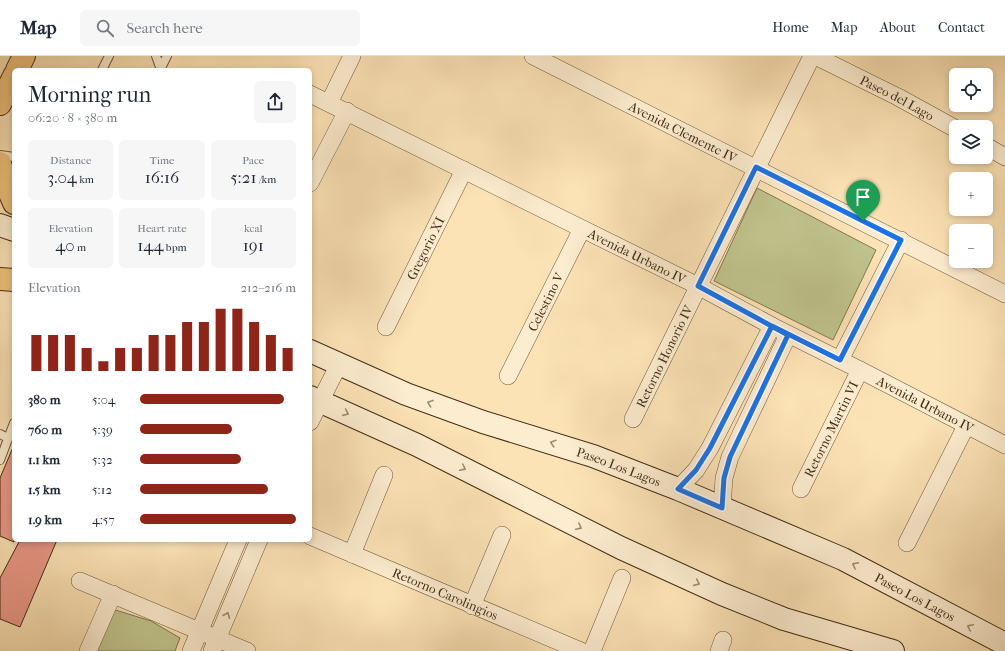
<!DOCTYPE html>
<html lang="en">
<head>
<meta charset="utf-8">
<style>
	:root { --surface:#fff; --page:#f6f6f7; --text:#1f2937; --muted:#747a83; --line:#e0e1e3; --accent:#8f2418 }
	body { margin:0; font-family:"IM FELL French Canon",serif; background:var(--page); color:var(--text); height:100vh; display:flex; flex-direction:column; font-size:15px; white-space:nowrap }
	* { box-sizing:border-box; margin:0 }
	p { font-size:13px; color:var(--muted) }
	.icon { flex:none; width:22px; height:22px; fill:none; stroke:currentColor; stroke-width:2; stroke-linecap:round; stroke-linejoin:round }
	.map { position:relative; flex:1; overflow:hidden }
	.panel { position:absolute; left:12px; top:12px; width:300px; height:474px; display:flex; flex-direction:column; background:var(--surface); border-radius:6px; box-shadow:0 2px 6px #0003 }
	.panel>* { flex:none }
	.fabs { position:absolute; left:949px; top:12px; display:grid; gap:8px }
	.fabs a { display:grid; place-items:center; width:44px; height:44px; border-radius:6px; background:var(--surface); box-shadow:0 2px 6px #0003; font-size:20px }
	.pin { position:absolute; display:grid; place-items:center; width:34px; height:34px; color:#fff; margin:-41px -17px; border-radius:50% 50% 50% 0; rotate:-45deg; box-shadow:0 0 4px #0007 }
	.pin .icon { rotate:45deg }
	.round { display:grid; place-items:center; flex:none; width:42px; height:42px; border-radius:6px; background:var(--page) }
	.headline { display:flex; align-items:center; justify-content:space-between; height:68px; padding:0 16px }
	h1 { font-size:22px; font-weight:600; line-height:30px }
	.figures { display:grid; grid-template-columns:repeat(3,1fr); gap:6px; height:68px; padding:4px 16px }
	.figures div { display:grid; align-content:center; border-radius:6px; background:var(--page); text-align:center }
	.figures b { font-size:17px; font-weight:600 }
	.figures small { font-size:11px; font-weight:400 }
	.figures p { font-size:11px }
	.chart { height:112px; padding:8px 16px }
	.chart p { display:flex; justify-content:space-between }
	.chart svg { width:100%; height:72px; margin-top:4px; stroke:var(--accent); stroke-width:6 }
	ul { padding:0 16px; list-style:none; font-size:13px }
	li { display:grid; grid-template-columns:64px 48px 1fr; align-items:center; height:30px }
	li i { height:10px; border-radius:5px; background:var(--accent) }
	header { display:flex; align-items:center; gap:24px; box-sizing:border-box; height:56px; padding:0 20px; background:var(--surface); border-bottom:1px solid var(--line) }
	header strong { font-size:19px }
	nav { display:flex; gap:22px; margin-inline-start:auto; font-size:14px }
	.search { width:280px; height:36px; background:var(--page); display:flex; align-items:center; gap:10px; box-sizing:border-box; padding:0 14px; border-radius:6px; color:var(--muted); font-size:15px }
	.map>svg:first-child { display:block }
	.green { fill:#c0c38d; stroke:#827852 }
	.building { fill:#eb9988; stroke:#432d16 }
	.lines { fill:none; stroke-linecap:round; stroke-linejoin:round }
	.lane-casing { stroke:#715a3e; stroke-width:10 }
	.street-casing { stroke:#715a3e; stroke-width:18 }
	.secondary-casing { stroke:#432d16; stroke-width:24 }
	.highway-casing { stroke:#432d16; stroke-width:24 }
	.lane { stroke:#fdedd0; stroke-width:8 }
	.street { stroke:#fdedd0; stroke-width:17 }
	.secondary { stroke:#fdedd0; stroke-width:22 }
	.highway { stroke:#eec27b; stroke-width:22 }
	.oneway { stroke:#a08d73 }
	.route-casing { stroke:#fff; stroke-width:8 }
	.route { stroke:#1a73e8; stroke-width:5 }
	.labels { text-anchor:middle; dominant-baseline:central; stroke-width:3.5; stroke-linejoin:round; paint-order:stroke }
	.street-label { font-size:13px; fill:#432d16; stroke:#fdedd0 }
</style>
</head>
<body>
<header>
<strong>Map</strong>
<div class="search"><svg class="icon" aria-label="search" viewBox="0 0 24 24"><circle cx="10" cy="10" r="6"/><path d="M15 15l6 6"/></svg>Search here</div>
<nav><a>Home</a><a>Map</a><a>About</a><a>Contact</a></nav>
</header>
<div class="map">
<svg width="1005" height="595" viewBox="0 0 1005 595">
	<rect width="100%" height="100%" fill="#fce3b6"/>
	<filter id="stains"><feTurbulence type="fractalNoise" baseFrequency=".005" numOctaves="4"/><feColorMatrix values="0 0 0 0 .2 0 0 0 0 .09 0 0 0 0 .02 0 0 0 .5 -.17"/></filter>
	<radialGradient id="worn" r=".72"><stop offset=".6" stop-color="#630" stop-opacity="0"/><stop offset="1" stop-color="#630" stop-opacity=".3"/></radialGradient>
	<path class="green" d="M757,132L876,194L833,284L714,225Z
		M109,552L151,565L180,582L175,595H92Z"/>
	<path class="building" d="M14,389V486L0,480V422Z
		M20,484H57L20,571L0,563V522Z"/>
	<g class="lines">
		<defs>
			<path id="lane" d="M156,0L161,14
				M161,12L167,0
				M102,14L109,0
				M0,99L14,101
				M0,378L8,382
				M0,404L14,367"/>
			<g id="street">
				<path id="s1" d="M533,0L1005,238"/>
				<path id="s2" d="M815,0L898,41L956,73"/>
				<path id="s3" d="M310,38L698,230L772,270L860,314L1005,389"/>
				<path d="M329,47L352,0"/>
				<path d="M986,90L1005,101"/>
				<path d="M310,127L347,55"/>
				<path id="s4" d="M386,271L464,114"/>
				<path d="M840,304L901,184"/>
				<path id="s5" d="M508,320L582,173"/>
				<path id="s6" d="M633,363L812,0"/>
				<path d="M310,366L339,308"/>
				<path d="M678,433L696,414L710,392L772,270"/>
				<path id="s7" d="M801,433L860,314"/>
				<path d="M722,452L724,422L730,401L788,279"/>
				<path id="s8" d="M310,480L581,595"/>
				<path d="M907,487L966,370"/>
				<path d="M352,498L384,419"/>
				<path d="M80,525L247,595"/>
				<path d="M472,550L502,479"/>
				<path d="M88,595L113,538"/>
				<path d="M191,595L238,484"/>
				<path d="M212,595L259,484"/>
				<path d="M592,595L622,522"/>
				<path d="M719,595L723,584"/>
			</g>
			<g id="secondary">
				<path d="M0,169L14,174"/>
				<path id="s9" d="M310,295L406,338L483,366L593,400L678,433L843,503L1005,588"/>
				<path d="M310,341L417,389L621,492L722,538L784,563L893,595"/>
			</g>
			<path id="highway" d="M17,14L24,0
				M0,48L14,20
				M0,107L5,126L14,147
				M0,223L14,224"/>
		</defs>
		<use href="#lane" class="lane-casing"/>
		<use href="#street" class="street-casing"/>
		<use href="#secondary" class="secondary-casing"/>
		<use href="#highway" class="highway-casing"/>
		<use href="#lane" class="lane"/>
		<use href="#street" class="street"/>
		<use href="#secondary" class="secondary"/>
		<use href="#highway" class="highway"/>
	</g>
	<defs><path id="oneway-chevron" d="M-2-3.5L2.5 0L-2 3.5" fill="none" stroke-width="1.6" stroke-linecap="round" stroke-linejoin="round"/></defs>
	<g class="oneway">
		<use href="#oneway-chevron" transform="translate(430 347) rotate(-160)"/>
		<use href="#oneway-chevron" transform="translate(346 357) rotate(24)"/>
		<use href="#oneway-chevron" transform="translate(553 387) rotate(-163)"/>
		<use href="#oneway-chevron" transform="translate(463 412) rotate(26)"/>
		<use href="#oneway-chevron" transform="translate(579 471) rotate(26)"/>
		<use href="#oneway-chevron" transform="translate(855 509) rotate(-153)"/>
		<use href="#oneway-chevron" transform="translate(697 527) rotate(24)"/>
		<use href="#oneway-chevron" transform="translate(227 559) rotate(-67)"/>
		<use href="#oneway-chevron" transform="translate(970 571) rotate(-153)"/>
	</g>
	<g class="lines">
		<defs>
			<path id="route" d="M863,165L901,184L840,304L772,270L710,392L696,414L678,433L722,452L724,422L730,401L788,279L698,230L756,111L863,165"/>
		</defs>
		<use href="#route" class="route-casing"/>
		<use href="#route" class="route"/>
	</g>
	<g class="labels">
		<g class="street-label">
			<text stroke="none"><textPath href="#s2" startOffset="92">Paseo del Lago</textPath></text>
			<text stroke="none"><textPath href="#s1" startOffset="168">Avenida Clemente IV</textPath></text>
			<text stroke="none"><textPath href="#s4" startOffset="88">Gregorio XI</textPath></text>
			<text stroke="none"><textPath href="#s3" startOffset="365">Avenida Urbano IV</textPath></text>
			<text stroke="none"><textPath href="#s5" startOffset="83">Celestino V</textPath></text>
			<text stroke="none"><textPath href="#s6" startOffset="70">Retorno Honorio IV</textPath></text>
			<text stroke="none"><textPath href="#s3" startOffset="689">Avenida Urbano IV</textPath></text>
			<text stroke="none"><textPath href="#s7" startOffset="67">Retorno Martin VI</textPath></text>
			<text stroke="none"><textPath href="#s9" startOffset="330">Paseo Los Lagos</textPath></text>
			<text stroke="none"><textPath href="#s8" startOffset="147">Retorno Carolingios</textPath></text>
			<text stroke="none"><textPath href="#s9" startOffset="654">Paseo Los Lagos</textPath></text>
		</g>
	</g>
	<rect width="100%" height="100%" filter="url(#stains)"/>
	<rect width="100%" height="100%" fill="url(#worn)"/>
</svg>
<div class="fabs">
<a><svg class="icon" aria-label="locate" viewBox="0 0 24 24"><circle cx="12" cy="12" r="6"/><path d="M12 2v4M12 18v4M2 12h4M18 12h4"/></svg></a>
<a><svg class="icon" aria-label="layers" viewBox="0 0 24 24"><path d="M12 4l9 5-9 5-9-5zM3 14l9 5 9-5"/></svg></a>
<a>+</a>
<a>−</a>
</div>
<div class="pin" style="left:863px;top:165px;background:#1e9e55"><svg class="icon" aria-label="arrive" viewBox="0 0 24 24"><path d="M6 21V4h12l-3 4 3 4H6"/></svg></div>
<section class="panel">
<div class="headline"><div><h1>Morning run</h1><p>06:20 · 8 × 380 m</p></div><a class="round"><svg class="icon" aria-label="share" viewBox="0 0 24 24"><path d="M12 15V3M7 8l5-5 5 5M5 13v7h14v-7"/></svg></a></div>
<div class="figures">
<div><p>Distance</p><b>3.04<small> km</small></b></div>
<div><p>Time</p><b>16:16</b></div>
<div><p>Pace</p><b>5:21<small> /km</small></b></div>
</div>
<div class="figures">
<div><p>Elevation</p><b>40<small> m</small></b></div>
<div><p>Heart rate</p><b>144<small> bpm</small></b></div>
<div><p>kcal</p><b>191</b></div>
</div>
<div class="chart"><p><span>Elevation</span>212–216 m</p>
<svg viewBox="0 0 160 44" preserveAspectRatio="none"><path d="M5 44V22M15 44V22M25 44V22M35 44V30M45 44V38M55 44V30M65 44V30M75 44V22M85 44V22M95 44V14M105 44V14M115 44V6M125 44V6M135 44V14M145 44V22M155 44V30"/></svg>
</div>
<ul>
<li><b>380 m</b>5:04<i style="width:92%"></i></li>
<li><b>760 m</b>5:39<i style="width:59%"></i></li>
<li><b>1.1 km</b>5:32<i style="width:65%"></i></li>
<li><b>1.5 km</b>5:12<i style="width:82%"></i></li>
<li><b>1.9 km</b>4:57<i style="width:100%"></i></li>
</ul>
</section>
</div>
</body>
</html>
